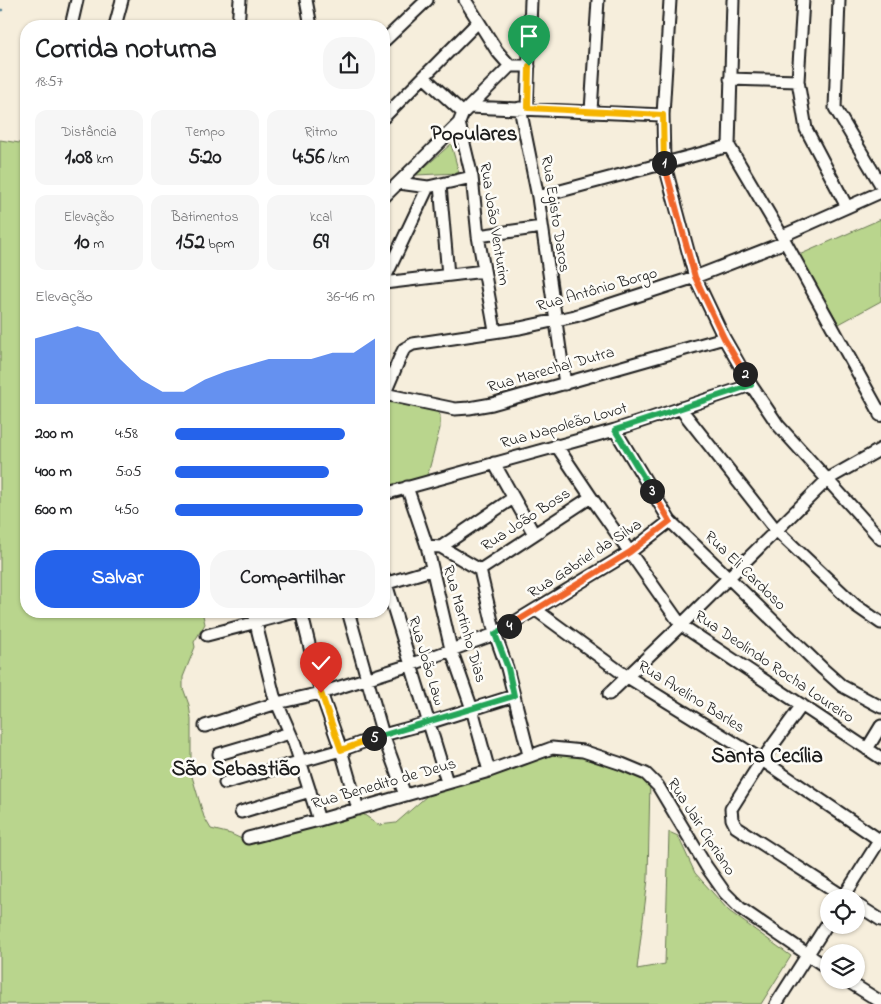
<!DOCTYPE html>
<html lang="pt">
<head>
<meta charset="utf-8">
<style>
	:root { --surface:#fff; --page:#f6f6f6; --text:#202124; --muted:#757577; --accent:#2563eb }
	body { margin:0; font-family:"Indie Flower",sans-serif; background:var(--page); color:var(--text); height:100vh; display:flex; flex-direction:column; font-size:19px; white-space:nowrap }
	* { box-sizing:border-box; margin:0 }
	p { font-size:16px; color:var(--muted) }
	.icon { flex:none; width:28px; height:28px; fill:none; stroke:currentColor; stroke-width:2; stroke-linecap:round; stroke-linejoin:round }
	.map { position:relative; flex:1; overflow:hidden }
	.panel { position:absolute; left:20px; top:20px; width:370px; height:598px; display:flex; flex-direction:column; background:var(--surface); border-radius:20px; box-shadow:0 1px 4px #0004 }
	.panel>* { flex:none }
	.controls { position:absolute; left:820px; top:889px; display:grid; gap:10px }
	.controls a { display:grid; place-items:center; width:45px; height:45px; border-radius:50%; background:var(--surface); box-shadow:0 1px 4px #0004; font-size:25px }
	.pin { position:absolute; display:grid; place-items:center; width:42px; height:42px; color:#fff; margin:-51px -21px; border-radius:50% 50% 50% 0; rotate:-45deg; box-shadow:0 0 5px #0007 }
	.pin .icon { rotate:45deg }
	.km { position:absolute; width:25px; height:25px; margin:-12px; border-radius:50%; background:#222; color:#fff; font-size:14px; line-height:25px; text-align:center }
	.round { display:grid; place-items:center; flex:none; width:52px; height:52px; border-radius:20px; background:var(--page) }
	.summary { display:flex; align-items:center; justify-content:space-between; height:85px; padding:0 15px }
	h1 { font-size:28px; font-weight:800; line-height:38px }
	.metrics { display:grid; grid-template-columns:repeat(3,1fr); gap:8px; height:85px; padding:5px 15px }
	.metrics div { display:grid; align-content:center; border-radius:12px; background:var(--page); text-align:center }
	.metrics b { font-size:21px; font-weight:800 }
	.metrics small { font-size:14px; font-weight:400 }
	.metrics p { font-size:14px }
	.chart { height:140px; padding:10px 15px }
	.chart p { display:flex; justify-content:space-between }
	.chart svg { width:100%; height:90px; margin-top:5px; fill:var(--accent); opacity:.7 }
	.button { display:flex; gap:10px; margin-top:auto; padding:10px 15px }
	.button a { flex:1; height:58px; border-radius:20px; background:var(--accent); color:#fff; font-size:20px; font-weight:800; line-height:58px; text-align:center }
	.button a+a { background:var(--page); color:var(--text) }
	ul { padding:0 15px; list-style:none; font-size:16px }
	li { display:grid; grid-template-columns:80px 60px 1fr; align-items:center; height:38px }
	li i { height:12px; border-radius:6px; background:var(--accent) }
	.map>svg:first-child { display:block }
	.green { fill:#b9d58d; stroke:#6a7854 }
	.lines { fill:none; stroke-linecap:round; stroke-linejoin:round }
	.stream { stroke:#5f8999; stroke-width:2.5 }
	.minor-casing { stroke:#1c1c1c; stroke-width:15 }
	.major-casing { stroke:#1c1c1c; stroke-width:18 }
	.minor { stroke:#fdfcf7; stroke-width:11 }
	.major { stroke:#fdfcf7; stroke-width:14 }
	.split-1-casing { stroke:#fff; stroke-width:10 }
	.split-2-casing { stroke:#fff; stroke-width:10 }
	.split-3-casing { stroke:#fff; stroke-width:10 }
	.split-4-casing { stroke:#fff; stroke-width:10 }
	.split-5-casing { stroke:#fff; stroke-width:10 }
	.split-6-casing { stroke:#fff; stroke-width:10 }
	.split-1 { stroke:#f5b400; stroke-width:6 }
	.split-2 { stroke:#f0652b; stroke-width:6 }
	.split-3 { stroke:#22a559; stroke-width:6 }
	.split-4 { stroke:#f0652b; stroke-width:6 }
	.split-5 { stroke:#22a559; stroke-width:6 }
	.split-6 { stroke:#f5b400; stroke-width:6 }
	.labels { text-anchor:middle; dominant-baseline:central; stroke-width:5; stroke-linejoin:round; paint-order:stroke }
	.street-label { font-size:16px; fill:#1c1c1c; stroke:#fdfcf7 }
	.district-label { font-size:21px; font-weight:bold; fill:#1c1c1c; stroke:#fdfcf7 }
</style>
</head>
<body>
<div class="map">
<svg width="881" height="1004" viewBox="0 0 881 1004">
	<rect width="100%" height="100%" fill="#f6eedc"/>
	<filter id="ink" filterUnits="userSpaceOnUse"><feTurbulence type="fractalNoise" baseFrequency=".02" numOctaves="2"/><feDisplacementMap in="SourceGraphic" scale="10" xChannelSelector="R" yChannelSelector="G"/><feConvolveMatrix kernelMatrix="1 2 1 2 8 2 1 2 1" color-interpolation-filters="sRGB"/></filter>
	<g filter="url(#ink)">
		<path class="green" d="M0,140L26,144V611H202L205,624L194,642L195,647L183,677V688L189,705L191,719V773L204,817L211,829L231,834L244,840L350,815L363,814L379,825L396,823L428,795L444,790L545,747L568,743L606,758L650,779L648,879L637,969L665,964L669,832L678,836L695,873L729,911L791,956L761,1004H0Z
			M451,144L459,173L416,175Z
			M881,219V301L839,324L799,255Z
			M384,400L437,411L440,415V428L428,474L425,476L384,490Z"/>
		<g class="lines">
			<path class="stream" d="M0,10H2"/>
			<defs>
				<path id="minor" d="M306,0L311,26
					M465,0L497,51L510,66H529
					M670,0L663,115L664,162L695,277L724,338L751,385L778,425L881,539
					M733,0L729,146L782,236L880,413
					M803,0L798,81L806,129L847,207
					M839,0L835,108L881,185
					M71,26L77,0
					M115,26L122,0
					M238,26L240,0
					M384,41L427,0
					M424,77L463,113
					M730,79L798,81
					M469,107L663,115
					M520,108L538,197L565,384
					M527,108L531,0
					M591,111L598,0
					M384,117L478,22
					M459,123L472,177L478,236L495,331
					M399,183L428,187L472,177
					M440,185L448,275
					M384,197L459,123L463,113L510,66
					M538,197L729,146
					M478,236L542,227
					M782,236L881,192
					M384,280L428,187
					M384,283L484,271
					M384,394L455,409L469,408L492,404L724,338
					M384,395L401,355L404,349L413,344L520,328L575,316L695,277L785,242
					M680,408L776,530L855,605L881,623
					M615,430L670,521L823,669L842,686L881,707
					M556,445L591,497L681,625L881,758
					M494,463L534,534
					M407,487L427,546L451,649L472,709L489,771
					M384,494L615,430L751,385
					M427,546L441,547L480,570L495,634L507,668L529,755
					M441,547L513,498
					M480,570L591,497
					M384,577L447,782
					M384,584L431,570
					M536,610L626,676L762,760L881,841
					M254,611L258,632L274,696L294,742L319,820
					M301,611L321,693L341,750L358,809
					M348,611L383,735L405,795
					M207,635L299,611
					M609,694L681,625L828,479L881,449
					M802,705L762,760L731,809L732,819L736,827L846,898
					M205,726L277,703L321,693L410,665L495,634L630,552L670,521
					M867,749L881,726
					M219,754L290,733
					M225,783L341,750L383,735L428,723L514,696
					M241,812L310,791
					M248,838L319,820L489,771L552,748L583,751L622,764L646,774L658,786L706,866L725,893L740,908L829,969
					M843,898L881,838
					M856,904L881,920
					M846,980L881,1002
					M776,1004L829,921"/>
				<path id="major" d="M881,412V414"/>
			</defs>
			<use href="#minor" class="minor-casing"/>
			<use href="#major" class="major-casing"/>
			<use href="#minor" class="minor"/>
			<use href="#major" class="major"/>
		</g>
	</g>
	<g class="lines" filter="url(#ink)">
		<defs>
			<path id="split-1" d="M529,66L528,108L663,115L664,163"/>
			<path id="split-2" d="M664,163L695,277L724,338L745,374"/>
			<path id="split-3" d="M652,491L615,430L751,385L745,374"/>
			<path id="split-4" d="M509,626L630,552L670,521L652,491"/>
			<path id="split-5" d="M374,738L514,696L508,668L495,634L509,626"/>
			<path id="split-6" d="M321,693L341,750L374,738"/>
		</defs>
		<use href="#split-1" class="split-1-casing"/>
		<use href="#split-2" class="split-2-casing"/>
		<use href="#split-3" class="split-3-casing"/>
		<use href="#split-4" class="split-4-casing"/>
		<use href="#split-5" class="split-5-casing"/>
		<use href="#split-6" class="split-6-casing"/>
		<use href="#split-1" class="split-1"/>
		<use href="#split-2" class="split-2"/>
		<use href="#split-3" class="split-3"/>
		<use href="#split-4" class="split-4"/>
		<use href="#split-5" class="split-5"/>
		<use href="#split-6" class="split-6"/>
	</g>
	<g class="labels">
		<g class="street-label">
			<text transform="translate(555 214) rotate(81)">Rua Egisto Daros</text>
			<text transform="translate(494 224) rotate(81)">Rua João Venturim</text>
			<text transform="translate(597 290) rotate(-16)">Rua Antônio Borgo</text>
			<text transform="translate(551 370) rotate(-16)">Rua Marechal Dutra</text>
			<text transform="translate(564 426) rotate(-16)">Rua Napoleão Lovot</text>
			<text transform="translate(526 520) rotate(-33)">Rua João Boss</text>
			<text transform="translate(585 559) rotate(-33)">Rua Gabriel da Silva</text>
			<text transform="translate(745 571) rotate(44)">Rua Eli Cardoso</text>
			<text transform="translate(464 624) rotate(74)">Rua Martinho Dias</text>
			<text transform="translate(426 661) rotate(73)">Rua João Law</text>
			<text transform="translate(774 667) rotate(34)">Rua Deolindo Rocha Loureiro</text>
			<text transform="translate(691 697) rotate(32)">Rua Avelino Barles</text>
			<text transform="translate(384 784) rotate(-16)">Rua Benedito de Deus</text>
			<text transform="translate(701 827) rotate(57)">Rua Jair Cipriano</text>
		</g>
		<g class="district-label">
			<text x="474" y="135">Populares</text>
			<text x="767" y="757">Santa Cecília</text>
			<text x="236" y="770">São Sebastião</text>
		</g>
	</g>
</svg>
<div class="controls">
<a><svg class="icon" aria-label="locate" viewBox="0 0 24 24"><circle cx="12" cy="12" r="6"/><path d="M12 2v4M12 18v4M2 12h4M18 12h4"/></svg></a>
<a><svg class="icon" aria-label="layers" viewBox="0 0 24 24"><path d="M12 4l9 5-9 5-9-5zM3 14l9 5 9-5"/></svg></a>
</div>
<div class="pin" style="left:529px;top:66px;background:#1e9e55"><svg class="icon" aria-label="arrive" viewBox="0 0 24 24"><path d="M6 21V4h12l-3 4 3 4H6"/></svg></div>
<div class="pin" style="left:321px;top:693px;background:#d93025"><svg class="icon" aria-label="check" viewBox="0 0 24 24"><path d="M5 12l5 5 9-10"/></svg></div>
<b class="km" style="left:664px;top:163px">1</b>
<b class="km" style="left:745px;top:374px">2</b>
<b class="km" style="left:652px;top:491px">3</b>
<b class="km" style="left:509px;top:626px">4</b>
<b class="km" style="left:374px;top:738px">5</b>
<section class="panel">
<div class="summary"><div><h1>Corrida noturna</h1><p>18:57</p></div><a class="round"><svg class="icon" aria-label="share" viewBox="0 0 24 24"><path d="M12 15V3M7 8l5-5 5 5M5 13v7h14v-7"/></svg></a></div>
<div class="metrics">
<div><p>Distância</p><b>1.08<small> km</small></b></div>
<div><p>Tempo</p><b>5:20</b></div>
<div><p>Ritmo</p><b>4:56<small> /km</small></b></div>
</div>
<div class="metrics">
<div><p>Elevação</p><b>10<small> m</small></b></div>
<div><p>Batimentos</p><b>152<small> bpm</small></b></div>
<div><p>kcal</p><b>69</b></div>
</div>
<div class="chart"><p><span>Elevação</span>36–46 m</p>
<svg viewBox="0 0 160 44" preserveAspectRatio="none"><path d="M0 44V12L10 9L20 6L30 9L40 22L50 32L60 38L70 38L80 32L90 28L100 25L110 22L120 22L130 22L140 19L150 19L160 12V44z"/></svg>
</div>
<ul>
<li><b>200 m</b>4:58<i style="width:85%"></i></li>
<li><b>400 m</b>5:05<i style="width:77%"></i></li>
<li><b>600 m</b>4:50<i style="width:94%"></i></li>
</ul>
<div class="button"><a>Salvar</a><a>Compartilhar</a></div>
</section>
</div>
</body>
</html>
